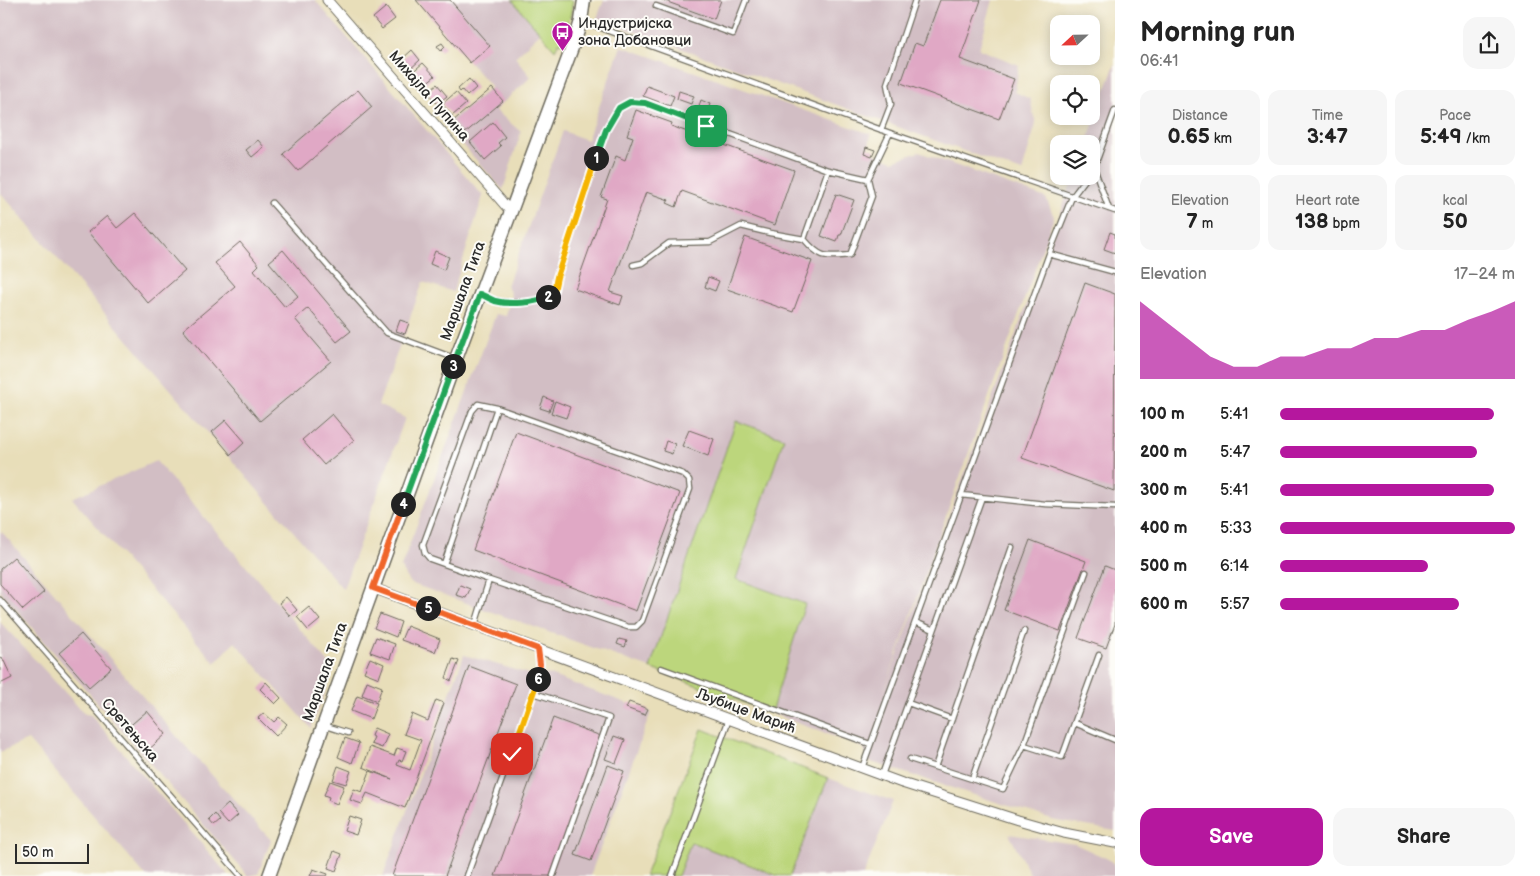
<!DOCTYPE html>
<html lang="en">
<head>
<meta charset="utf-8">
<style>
	:root { --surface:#fff; --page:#f6f6f6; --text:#222; --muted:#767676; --accent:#b5179e }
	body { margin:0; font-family:"Balsamiq Sans",sans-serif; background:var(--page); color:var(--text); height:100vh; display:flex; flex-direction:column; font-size:19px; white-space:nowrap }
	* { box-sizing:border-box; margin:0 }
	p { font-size:16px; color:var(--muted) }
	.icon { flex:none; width:28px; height:28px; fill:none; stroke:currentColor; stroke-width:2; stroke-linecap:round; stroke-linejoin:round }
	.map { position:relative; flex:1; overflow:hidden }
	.sheet { display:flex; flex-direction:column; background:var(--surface); width:425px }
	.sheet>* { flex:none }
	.needle { width:32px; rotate:248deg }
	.controls { position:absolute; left:1050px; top:15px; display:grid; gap:10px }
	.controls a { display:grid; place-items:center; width:50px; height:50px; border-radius:10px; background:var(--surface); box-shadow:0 2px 12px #0003; font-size:25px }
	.scale { position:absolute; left:15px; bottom:12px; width:74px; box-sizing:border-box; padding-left:5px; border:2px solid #2b2b2b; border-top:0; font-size:14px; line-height:18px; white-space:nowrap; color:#2b2b2b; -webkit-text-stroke:4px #fdfcf7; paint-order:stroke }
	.pin { position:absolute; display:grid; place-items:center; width:42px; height:42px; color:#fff; margin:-21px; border-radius:10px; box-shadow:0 2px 8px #0006 }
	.km { position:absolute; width:25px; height:25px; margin:-12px; border-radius:50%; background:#222; color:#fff; font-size:14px; line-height:25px; text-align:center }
	.round { display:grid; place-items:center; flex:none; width:52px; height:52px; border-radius:15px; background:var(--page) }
	.summary { display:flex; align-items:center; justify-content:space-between; height:85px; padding:0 25px }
	h1 { font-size:28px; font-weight:700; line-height:38px }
	.stats { display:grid; grid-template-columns:repeat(3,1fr); gap:8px; height:85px; padding:5px 25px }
	.stats div { display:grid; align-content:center; border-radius:12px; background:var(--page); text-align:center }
	.stats b { font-size:21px; font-weight:700 }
	.stats small { font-size:14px; font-weight:400 }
	.stats p { font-size:14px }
	.chart { height:140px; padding:10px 25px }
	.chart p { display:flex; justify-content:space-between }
	.chart svg { width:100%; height:90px; margin-top:5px; fill:var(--accent); opacity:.7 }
	.primary-button { display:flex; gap:10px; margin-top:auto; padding:10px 25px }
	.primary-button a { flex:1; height:58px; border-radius:15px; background:var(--accent); color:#fff; font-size:20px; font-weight:700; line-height:58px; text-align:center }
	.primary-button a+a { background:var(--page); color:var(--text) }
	ul { padding:0 25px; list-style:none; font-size:16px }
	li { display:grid; grid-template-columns:80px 60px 1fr; align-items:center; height:38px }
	li i { height:12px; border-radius:6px; background:var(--accent) }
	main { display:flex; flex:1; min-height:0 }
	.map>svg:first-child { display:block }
	.industrial { fill:#d2bec4 }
	.green { fill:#bcd67b; stroke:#748053 }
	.building { fill:#e0a8c5 }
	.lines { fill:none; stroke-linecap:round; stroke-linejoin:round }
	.lane-casing { stroke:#6d6a5d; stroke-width:7 }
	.street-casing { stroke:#6d6a5d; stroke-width:11 }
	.secondary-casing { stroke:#6d6a5d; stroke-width:15 }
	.lane { stroke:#fff; stroke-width:4.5 }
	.street { stroke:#fff; stroke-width:9 }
	.secondary { stroke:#fff; stroke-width:12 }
	.split-1-casing { stroke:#fff; stroke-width:10 }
	.split-2-casing { stroke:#fff; stroke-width:10 }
	.split-3-casing { stroke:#fff; stroke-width:10 }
	.split-4-casing { stroke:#fff; stroke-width:10 }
	.split-5-casing { stroke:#fff; stroke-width:10 }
	.split-6-casing { stroke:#fff; stroke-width:10 }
	.split-7-casing { stroke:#fff; stroke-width:10 }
	.split-1 { stroke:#22a559; stroke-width:6 }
	.split-2 { stroke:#f5b400; stroke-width:6 }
	.split-3 { stroke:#22a559; stroke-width:6 }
	.split-4 { stroke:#22a559; stroke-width:6 }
	.split-5 { stroke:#f0652b; stroke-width:6 }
	.split-6 { stroke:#f0652b; stroke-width:6 }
	.split-7 { stroke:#f5b400; stroke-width:6 }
	.labels { text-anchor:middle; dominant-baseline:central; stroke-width:4; stroke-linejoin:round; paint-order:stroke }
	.poi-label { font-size:15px; fill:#2b2b2b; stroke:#fdfcf7; text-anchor:start }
	.street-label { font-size:15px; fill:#2b2b2b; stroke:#fdfcf7 }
</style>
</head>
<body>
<main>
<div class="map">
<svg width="1115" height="876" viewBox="0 0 1115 876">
	<rect width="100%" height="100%" fill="#fdfcf7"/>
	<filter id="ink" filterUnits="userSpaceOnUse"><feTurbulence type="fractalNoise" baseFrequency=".02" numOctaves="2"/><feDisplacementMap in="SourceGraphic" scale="10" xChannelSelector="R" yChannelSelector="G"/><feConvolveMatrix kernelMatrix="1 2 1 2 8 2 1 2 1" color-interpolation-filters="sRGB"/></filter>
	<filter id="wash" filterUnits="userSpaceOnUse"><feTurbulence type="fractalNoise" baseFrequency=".0096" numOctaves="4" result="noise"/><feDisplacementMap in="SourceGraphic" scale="20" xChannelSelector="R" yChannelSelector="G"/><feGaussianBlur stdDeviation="1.12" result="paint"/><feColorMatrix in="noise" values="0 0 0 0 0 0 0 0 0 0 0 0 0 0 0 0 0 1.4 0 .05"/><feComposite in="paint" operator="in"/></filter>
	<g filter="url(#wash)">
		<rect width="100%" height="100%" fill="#e8deb9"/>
		<path class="industrial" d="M0,0H315L483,196L453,292L423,282L378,405L405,418L343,589L0,192Z
			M416,0H512L540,33L515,57L531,77L495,110L521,132L503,190L445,125L491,87Z
			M604,0H993L979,49L1019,65L1015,92L1030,99L1036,124L1022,172L597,18Z
			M621,46L871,134L868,151L893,161L919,152L1046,198L1054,217L952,499L882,697L1074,176H1091V144H1086L1115,64V831L1052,820L868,761L864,748L771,713L805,604L736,579L784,439L736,421L650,668L410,583L405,576L401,567L496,314L506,316L511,295L507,286L563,131L587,140Z
			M156,461L334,669L311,728L235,642L215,663L72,498Z
			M2,532L179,739L271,840L258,874L248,876L0,591V533Z
			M0,622L85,714L91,715L229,876H146L28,740L0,752Z
			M464,655L539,677L547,674L651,712L590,876H383Z
			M828,778L893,801L863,876H790Z
			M1009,834L1075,844L1108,859L1115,865V876H1031Z
			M691,842L778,876H678Z"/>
		<path class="green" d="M512,0H573L571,13L563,43L559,42L555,50Z
			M736,421L784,438L736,579L805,604L771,713L650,668Z
			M702,729L828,778L790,876H778L691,842L678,876H645Z"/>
		<g id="blocks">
			<path class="building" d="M416,0H450L490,46L470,63Z
				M662,0H721L714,19Z
				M940,0H981L960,59L1014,79L999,119L901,83L915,43L923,46Z
				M386,7L395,19L382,29L373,18Z
				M442,43L445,47L441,51L437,46Z
				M412,50L420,60L409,70L401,60Z
				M423,63L435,76L421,87L410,74Z
				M469,79L476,88L467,96L462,90L460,92L458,89Z
				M437,84L447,96L437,104L427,92Z
				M647,86L674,96L670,106L643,96Z
				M492,88L503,101L464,134L453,121Z
				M358,90L372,107L298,171L283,154Z
				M679,91L694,96L691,104L677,99Z
				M456,92L466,104L452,116L442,104Z
				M701,100L710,104L707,112L698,109Z
				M636,110L672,123L671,126L794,170L775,225L682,191L676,207L667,203L669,200L646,192L610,292L623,296L620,305L575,289L607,199L601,197L616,156L625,160L633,137L627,135Z
				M493,122L505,137L498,143L501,146L485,160L470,142Z
				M258,140L264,147L252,157L246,150Z
				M866,147L875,150L872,157L864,154Z
				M836,194L854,200L841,235H839L837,242L821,236Z
				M135,213L185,271L148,303L88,232L107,216L117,228Z
				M1110,232L1115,234V253L1104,249Z
				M745,237L812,261L793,312L727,289Z
				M240,242L259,265L254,270L285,307L298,296L269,262L283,250L351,331L337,342L308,308L295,319L331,361L260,421L183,330L235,286L215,263Z
				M435,251L449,257L444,270L430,264Z
				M708,277L719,281L715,291L705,287Z
				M1085,283L1115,294L1114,491L1022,458Z
				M400,320L409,323L405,334L396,331Z
				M544,397L553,401L549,411L540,408Z
				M555,401L570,407L566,418L551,413Z
				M332,414L354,440L324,465L302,440Z
				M226,420L245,442L231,455L212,432Z
				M689,430L714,439L708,456L682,446Z
				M516,432L680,493L636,611L473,550Z
				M666,441L675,444L672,454L663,451Z
				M1030,540L1086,561L1060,631L1004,610Z
				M14,557L44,592L23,610L0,584V569Z
				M1105,566L1115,570V624L1106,648L1078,638Z
				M460,585L470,589L466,598L456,595Z
				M286,597L297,610L290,616L279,603Z
				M309,607L320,620L308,630L297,617Z
				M380,614L401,622L396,637L374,628Z
				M407,626L440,639L435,652L401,640Z
				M81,634L111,668L89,687L59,653Z
				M376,637L395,644L390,659L370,652Z
				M619,639L627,641L625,647L617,644Z
				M2,657L12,678L0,684V658Z
				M370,658L384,664L379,678L364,672Z
				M453,659L459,661L451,681L446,678Z
				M469,666L516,684L445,876H392Z
				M367,681L382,687L377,701L362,695Z
				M266,682L281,698L275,704L260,689Z
				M357,696L377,703L371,719L351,711Z
				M436,700L444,703L405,808L367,793L362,804L350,800L354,789L362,792L370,771L392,779L363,767L370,747L394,756L397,748L406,751L402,761L399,760L397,765L410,770L421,740L404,734L412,714L428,721Z
				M629,702L648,709L645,715L626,708Z
				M147,711L166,734L145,753L125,730Z
				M264,713L274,722L279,717L287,724L276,736L258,718Z
				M553,718L601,736L550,876H495Z
				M374,728L388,734L382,748L371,744L374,737L371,736Z
				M614,736L625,740L616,763L605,759Z
				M345,738L359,743L352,763L338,757Z
				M608,765L624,771L591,861L575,855Z
				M338,766L351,771L346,784L333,780Z
				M330,781L344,786L337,804L328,800L329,797L324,795Z
				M228,804L238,815L228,824L218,813Z
				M215,814L220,821L214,826L209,820Z
				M349,816L361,820L356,835L344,831Z
				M334,851L342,854L336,871L328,868Z
				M313,869L328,874L327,876H310Z"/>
		</g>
	</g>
	<g filter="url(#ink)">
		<use href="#blocks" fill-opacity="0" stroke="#6d6a5d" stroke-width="1"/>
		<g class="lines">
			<defs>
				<path id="lane" d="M656,6L733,34L746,0
					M582,21L890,133L1115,211
					M881,130L891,104L887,84L915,0
					M1094,168L1109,209
					M1091,172L1094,168L1115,110
					M272,203L387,333L454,358
					M804,239L828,170
					M1049,254L1115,272
					M633,265L642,263L669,243L710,242L741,226L770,233L804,239C821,259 825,257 850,255L872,196L868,179L890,133
					M481,294C486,297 491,300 496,301C509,304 545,304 553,292C555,288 556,281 557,277L606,130L619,108L630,102L645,103L828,170L868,179
					M961,495L1045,504L1115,507
					M444,564L497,408
					M0,600L241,876
					M915,622L934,630
					M475,625L489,580L628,627H636L642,621L690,489L689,480L683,474L497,408L478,404L472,411L423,545L425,553L430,559L489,580
					M661,668L870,744
					M534,693L609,718L553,876
					M908,703L952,719
					M1075,723L1115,740
					M326,726L348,733
					M1024,745L1062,757L1099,655
					M910,759L1003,789L1024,745L1086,572
					M935,767L1012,547
					M862,768L1049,254L1072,197L1088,176
					M882,775L982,497
					M972,779L1024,631
					M467,876L539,677L540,664L538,649
					M672,876L729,719"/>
				<path id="street" d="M327,0L510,211
					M373,588L902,783L1018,820L1064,833L1115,843"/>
				<path id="secondary" d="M269,876L456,359L576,37L581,21L584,0"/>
			</defs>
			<use href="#lane" class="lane-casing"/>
			<use href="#street" class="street-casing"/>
			<use href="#secondary" class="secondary-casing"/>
			<use href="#lane" class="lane"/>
			<use href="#street" class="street"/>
			<use href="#secondary" class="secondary"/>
		</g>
	</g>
	<g class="lines" filter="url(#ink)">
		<defs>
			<path id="split-1" d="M596,158L606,130L619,108L630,102L645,103L706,126"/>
			<path id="split-2" d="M548,297L554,291L557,277L596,158"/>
			<path id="split-3" d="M453,366L480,294C485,296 490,299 495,301C510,305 534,303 548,297"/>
			<path id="split-4" d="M403,504L453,366"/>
			<path id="split-5" d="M403,504L373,588L428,608"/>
			<path id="split-6" d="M428,608L538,649L540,664L538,679"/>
			<path id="split-7" d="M512,754L538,679"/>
		</defs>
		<use href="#split-1" class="split-1-casing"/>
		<use href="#split-2" class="split-2-casing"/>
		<use href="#split-3" class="split-3-casing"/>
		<use href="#split-4" class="split-4-casing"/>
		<use href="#split-5" class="split-5-casing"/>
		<use href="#split-6" class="split-6-casing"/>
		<use href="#split-7" class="split-7-casing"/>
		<use href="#split-1" class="split-1"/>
		<use href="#split-2" class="split-2"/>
		<use href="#split-3" class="split-3"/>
		<use href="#split-4" class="split-4"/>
		<use href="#split-5" class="split-5"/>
		<use href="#split-6" class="split-6"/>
		<use href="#split-7" class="split-7"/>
	</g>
	<defs>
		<symbol id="bus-pin" viewBox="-11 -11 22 30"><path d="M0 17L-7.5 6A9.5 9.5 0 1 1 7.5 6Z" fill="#b5179e" stroke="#fdfcf7"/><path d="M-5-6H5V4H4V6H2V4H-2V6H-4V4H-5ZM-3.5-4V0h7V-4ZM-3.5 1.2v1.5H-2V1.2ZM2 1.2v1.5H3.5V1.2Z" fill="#fff"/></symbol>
	</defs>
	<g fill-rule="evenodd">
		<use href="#bus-pin" x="550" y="20" width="25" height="34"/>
	</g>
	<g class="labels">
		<g class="poi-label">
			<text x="578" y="23">Индустријска<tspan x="578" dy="17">зона Добановци</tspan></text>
		</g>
		<g class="street-label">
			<text transform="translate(429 96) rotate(49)">Михајла Пупина</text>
			<text transform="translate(463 291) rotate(-70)">Маршала Тита</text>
			<text transform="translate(325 672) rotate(-70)">Маршала Тита</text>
			<text transform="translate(746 711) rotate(20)">Љубице Марић</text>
			<text transform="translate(130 730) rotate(49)">Сретењска</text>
		</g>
	</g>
</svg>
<div class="controls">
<a><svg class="needle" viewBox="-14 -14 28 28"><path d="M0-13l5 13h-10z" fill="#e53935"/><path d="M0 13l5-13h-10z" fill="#767676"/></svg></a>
<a><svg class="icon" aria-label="locate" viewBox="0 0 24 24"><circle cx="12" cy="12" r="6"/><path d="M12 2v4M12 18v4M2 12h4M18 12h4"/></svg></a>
<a><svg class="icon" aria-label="layers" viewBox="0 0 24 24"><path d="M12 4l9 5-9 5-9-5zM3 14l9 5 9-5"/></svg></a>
</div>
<div class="scale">50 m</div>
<div class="pin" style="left:706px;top:126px;background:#1e9e55"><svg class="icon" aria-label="arrive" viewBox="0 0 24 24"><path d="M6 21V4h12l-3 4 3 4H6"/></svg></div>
<div class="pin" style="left:512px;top:754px;background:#d93025"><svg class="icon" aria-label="check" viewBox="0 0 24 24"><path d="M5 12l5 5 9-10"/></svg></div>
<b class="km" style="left:596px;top:158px">1</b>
<b class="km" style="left:548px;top:297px">2</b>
<b class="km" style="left:453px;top:366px">3</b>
<b class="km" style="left:403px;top:504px">4</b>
<b class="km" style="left:428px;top:608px">5</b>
<b class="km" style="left:538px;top:679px">6</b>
</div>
<section class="sheet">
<div class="summary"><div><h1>Morning run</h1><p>06:41</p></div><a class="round"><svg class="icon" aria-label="share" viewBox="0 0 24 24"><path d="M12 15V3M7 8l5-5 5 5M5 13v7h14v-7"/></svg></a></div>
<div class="stats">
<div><p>Distance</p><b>0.65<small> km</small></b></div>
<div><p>Time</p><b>3:47</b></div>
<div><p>Pace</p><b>5:49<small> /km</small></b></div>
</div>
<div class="stats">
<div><p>Elevation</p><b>7<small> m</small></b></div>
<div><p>Heart rate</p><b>138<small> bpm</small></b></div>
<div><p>kcal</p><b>50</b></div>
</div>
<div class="chart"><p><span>Elevation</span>17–24 m</p>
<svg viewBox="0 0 160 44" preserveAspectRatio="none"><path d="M0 44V6L10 15L20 24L30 33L40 38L50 38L60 33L70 33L80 29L90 29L100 24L110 24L120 20L130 20L140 15L150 11L160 6V44z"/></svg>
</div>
<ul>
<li><b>100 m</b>5:41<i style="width:91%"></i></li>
<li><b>200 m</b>5:47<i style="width:84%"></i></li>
<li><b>300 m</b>5:41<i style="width:91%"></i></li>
<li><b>400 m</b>5:33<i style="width:100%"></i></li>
<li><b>500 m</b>6:14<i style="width:63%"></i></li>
<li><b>600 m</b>5:57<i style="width:76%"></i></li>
</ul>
<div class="primary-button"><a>Save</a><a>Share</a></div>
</section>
</main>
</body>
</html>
